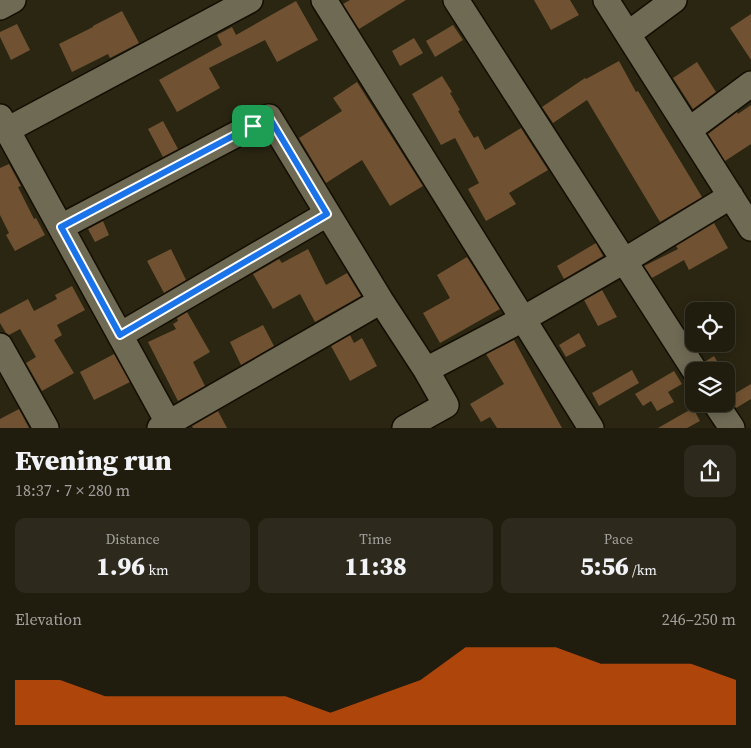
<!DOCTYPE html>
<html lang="en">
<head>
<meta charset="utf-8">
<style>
	:root { --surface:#201c0e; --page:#2d291c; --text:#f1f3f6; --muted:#a2a19e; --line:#3d3a2e; --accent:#ea580c }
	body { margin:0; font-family:"Source Serif 4",serif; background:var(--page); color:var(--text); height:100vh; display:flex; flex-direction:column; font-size:19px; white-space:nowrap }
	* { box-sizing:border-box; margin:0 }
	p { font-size:16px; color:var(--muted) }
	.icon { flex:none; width:28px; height:28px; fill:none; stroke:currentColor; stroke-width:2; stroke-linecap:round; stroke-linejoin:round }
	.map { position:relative; height:428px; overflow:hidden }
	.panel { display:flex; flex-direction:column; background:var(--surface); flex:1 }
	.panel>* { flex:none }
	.tools { position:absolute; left:685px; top:302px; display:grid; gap:10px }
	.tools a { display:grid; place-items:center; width:50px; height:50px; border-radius:10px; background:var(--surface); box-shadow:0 2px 12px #0003,0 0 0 1px var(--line); font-size:25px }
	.pin { position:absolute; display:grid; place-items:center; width:42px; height:42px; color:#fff; margin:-21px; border-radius:10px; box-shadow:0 2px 8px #0006 }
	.round { display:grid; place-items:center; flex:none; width:52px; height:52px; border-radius:10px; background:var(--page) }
	.headline { display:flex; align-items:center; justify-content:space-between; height:85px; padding:0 15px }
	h1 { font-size:28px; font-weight:800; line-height:38px }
	.metrics { display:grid; grid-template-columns:repeat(3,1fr); gap:8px; height:85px; padding:5px 15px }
	.metrics div { display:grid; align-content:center; border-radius:10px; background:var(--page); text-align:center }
	.metrics b { font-size:25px; font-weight:800 }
	.metrics small { font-size:14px; font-weight:400 }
	.metrics p { font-size:14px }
	.chart { height:140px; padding:10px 15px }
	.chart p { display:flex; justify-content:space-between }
	.chart svg { width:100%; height:90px; margin-top:5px; fill:var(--accent); opacity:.7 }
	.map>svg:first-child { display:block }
	.building { fill:#705232 }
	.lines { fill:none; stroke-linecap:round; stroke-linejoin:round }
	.minor-casing { stroke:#130e00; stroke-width:28 }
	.minor { stroke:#6f6a54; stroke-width:25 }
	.route-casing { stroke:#fff; stroke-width:10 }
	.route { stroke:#1a73e8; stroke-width:6 }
</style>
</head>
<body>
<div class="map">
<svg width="751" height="428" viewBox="0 0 751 428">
	<rect width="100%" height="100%" fill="#2a2612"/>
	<path class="building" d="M350,0H406L359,29L343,4Z
		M534,0H570L579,15L551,30Z
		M296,1L318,40L277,62L265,40L209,68L220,88L177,112L159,80L222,45L217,35L232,27L236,35Z
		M122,11L139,43L110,58L108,54L72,72L59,44L93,27V26Z
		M751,14V60L730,28Z
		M17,24L30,50L11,60L0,37V32Z
		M453,25L463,40L435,57L426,41Z
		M414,38L423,53L400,66L392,51Z
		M619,61L636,92L638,91L702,197L660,222L587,100L553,123L542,107L585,78L586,79Z
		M697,62L716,92L693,109L673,78Z
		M442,76L452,92L450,93L460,110L458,111L474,138L478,136L485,150L521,128L548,170L509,193L516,204L486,221L468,189L479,183L455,138L441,145L412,94Z
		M357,82L423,186L390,206L362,160L326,183L299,138L342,111L333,98Z
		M751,105V144L725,161L708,134L737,112L738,114Z
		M163,121L178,149L163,157L148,129Z
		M9,164L21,186L18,187L34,219L36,218L45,235L15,251L6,235L9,233L0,215V168Z
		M103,221L109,235L95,242L88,229Z
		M714,223L728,248L689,270L684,260L652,278L644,266L678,249L676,246Z
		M596,243L603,256L564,279L557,266Z
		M171,249L186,280L164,293L147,261Z
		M308,249L326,285L347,273L361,296L315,322L300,294L273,309L253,274L279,259L282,263Z
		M467,257L500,309L440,343L423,313L450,298L437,275Z
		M72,286L85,310L57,325L62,335L54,340L74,373L42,391L26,363L36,357L20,329L9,335L6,333L0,323V314L28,299L34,311L57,299L55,295Z
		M602,290L617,317L598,326L584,300Z
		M187,312L210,352L193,362L205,386L178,401L148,342L176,329L173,324L178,321L177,318Z
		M263,325L274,346L241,365L230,342Z
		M579,333L586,346L566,357L559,345Z
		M350,335L354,343L362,338L377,366L350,381L331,346Z
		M514,340L541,390L562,428H497L490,417L481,422L470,404L504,384L486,354Z
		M114,354L130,382L94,400L80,372Z
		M714,356L723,371H709L706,361Z
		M632,370L639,383L599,406L592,393Z
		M674,371L682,384L668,392L674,402L657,411L651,401L643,406L635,394Z
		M751,384V399L736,408L729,397Z
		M693,408L700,421L687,428H658Z
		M19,409L29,428H0V419Z
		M218,411L227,428H193L192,426Z"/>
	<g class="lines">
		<defs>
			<path id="minor" d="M324,0L591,428
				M456,0L695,371
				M606,0L751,228
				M0,7L13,0
				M628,34L674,0
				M0,117L171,428
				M7,130L250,0
				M689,130L751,84
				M61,227L269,117L381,301L426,370
				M120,335L327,214
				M0,346L46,428
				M716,404L732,428
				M160,428L381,301
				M405,428L446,405L426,370L523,319L624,261L731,196"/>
		</defs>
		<use href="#minor" class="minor-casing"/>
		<use href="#minor" class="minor"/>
	</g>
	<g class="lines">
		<defs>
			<path id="route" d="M269,117L327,214L120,335L61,227Z"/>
		</defs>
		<use href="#route" class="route-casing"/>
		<use href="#route" class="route"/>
	</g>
</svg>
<div class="tools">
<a><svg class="icon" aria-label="locate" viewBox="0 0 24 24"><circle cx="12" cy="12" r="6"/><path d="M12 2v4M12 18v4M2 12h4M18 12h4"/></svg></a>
<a><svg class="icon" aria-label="layers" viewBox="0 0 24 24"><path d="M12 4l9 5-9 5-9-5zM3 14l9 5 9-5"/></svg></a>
</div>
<div class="pin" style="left:253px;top:126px;background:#1e9e55"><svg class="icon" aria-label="arrive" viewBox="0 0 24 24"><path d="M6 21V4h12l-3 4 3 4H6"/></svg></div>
</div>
<section class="panel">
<div class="headline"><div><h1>Evening run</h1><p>18:37 · 7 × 280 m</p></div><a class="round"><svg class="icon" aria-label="share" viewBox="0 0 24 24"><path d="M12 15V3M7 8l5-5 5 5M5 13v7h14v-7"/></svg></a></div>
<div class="metrics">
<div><p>Distance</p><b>1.96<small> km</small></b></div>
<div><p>Time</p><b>11:38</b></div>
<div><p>Pace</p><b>5:56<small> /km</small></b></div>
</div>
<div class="chart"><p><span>Elevation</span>246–250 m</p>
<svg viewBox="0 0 160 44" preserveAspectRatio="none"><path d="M0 44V22L10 22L20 30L30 30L40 30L50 30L60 30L70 38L80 30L90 22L100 6L110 6L120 6L130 14L140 14L150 14L160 22V44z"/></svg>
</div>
</section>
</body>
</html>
